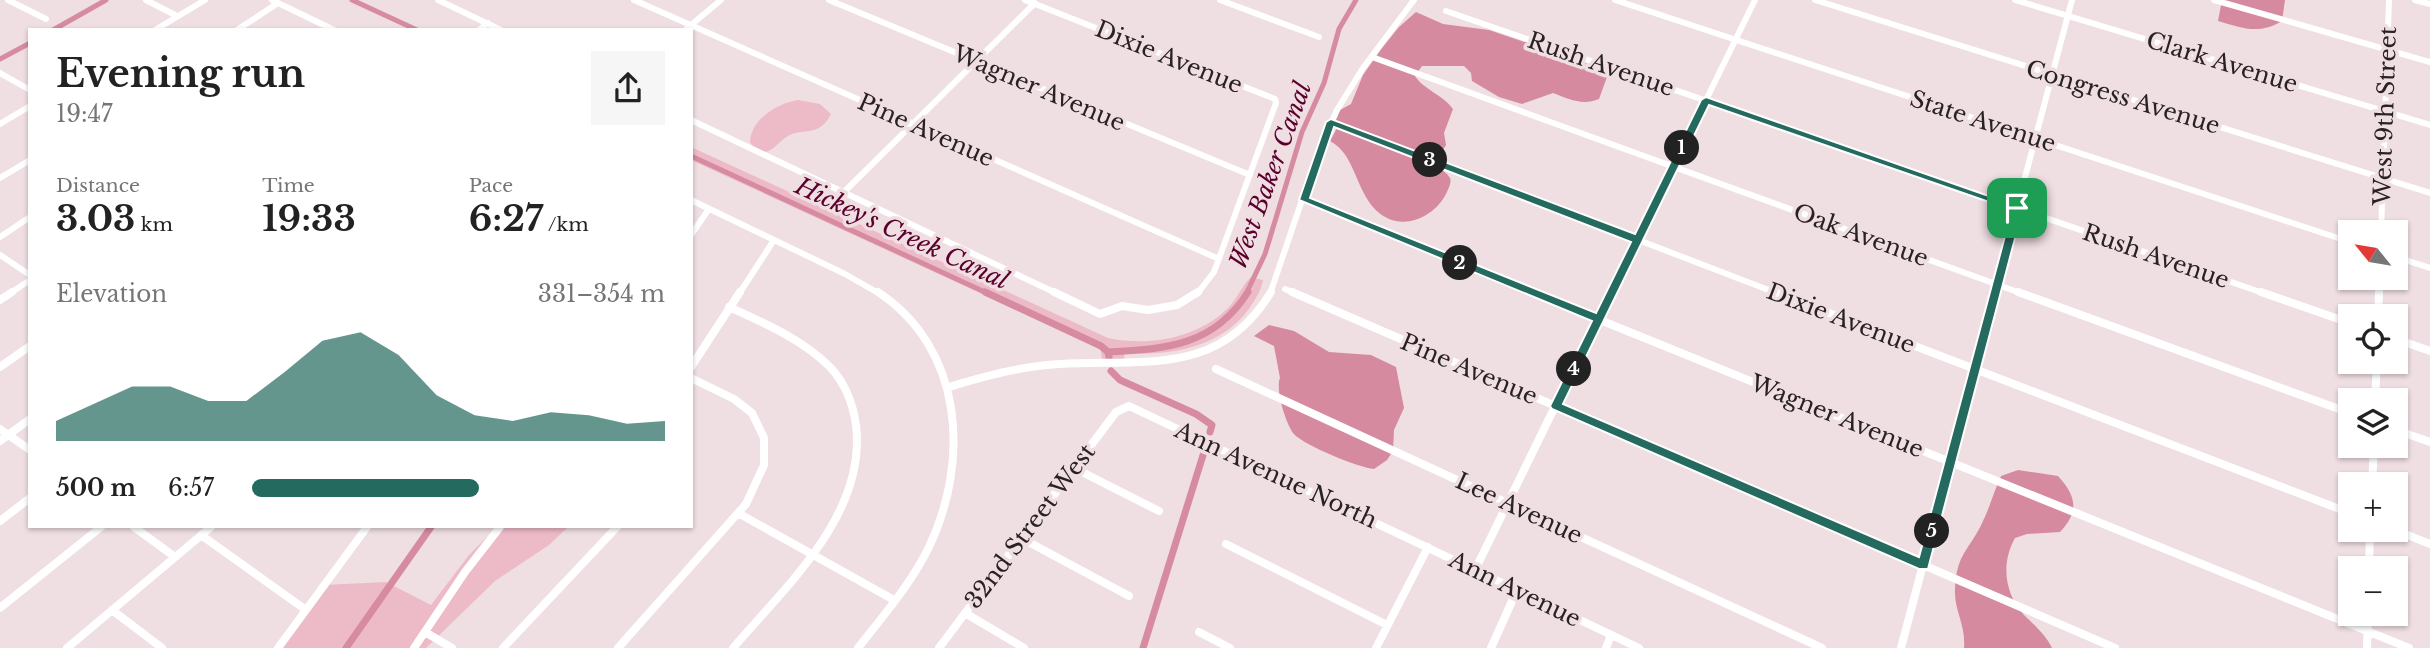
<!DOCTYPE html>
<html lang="en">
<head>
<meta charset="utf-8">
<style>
	:root { --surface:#fff; --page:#f6f6f6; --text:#222; --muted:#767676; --accent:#246a5e }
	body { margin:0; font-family:"Libre Baskerville",serif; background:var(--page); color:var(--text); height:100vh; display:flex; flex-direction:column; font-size:26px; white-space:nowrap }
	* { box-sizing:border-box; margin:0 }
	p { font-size:23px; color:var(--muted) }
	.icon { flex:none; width:38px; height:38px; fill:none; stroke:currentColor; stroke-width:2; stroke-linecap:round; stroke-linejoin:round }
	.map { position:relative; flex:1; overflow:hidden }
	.panel { position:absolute; left:28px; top:28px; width:665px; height:500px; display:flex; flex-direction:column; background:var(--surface); border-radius:0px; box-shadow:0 2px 5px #0004 }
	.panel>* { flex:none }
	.needle { width:46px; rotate:300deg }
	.buttons { position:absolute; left:2338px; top:220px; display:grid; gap:14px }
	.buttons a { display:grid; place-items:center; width:70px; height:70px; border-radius:0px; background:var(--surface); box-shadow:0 2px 5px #0004; font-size:35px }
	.pin { position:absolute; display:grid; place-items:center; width:60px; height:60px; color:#fff; margin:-30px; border-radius:14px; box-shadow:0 4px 10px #0006 }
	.km { position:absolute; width:35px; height:35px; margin:-18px; border-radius:50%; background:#222; color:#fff; font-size:19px; line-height:35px; text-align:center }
	.round { display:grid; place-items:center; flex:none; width:74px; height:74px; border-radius:0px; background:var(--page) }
	.head { display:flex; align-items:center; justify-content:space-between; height:119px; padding:0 28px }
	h1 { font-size:38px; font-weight:700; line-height:52px }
	.stats { display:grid; grid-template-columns:repeat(3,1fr); gap:10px; height:119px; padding:7px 28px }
	.stats div { display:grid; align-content:center }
	.stats b { font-size:35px; font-weight:700 }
	.stats small { font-size:19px; font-weight:400 }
	.stats p { font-size:19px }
	.chart { height:196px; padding:14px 28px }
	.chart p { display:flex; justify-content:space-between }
	.chart svg { width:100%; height:126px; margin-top:7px; fill:var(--accent); opacity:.7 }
	ul { padding:0 28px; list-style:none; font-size:23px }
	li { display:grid; grid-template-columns:112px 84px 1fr; align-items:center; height:52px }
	li i { height:18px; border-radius:9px; background:var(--accent) }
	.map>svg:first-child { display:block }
	.green { fill:#edbac8 }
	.forest { fill:#d58aa0 }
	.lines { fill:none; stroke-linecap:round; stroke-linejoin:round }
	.canal-far1 { stroke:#d68ba1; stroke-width:5 }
	.canal { stroke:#d68ba1; stroke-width:7 }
	.minor-far1 { stroke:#fff; stroke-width:6 }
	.minor { stroke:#fff; stroke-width:8 }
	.route { fill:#246a5e; stroke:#fff; stroke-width:2; fill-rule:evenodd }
	.labels { text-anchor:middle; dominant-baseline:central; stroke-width:7; stroke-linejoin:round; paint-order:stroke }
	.street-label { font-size:23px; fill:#292224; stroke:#efdee2 }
	.water-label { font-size:24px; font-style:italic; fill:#5b002c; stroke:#efdee2 }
</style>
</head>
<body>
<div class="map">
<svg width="2430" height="648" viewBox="0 0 2430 648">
	<rect width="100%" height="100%" fill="#efdee2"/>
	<path class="green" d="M798,100L820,104L831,114C819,138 803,127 788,136C780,140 773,152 764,152C758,151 753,147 750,142C751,119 778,103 798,100Z
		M691,147L1108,338C1149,347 1198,338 1228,308C1238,298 1242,285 1251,277L1263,280C1261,291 1255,300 1249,309C1221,347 1172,356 1127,353L1124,355L1125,361H1102L1101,351L1097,347L691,160Z
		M497,527H568L549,545L495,581L426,648H280L324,585L386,582L431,605L469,555Z"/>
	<path class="forest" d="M2222,0H2285L2282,21C2259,35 2242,28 2218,21Z
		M1416,12L1443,24L1489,30L1578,60L1599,69L1607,77L1599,99C1582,106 1569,99 1553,93L1522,104L1499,97L1472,81L1471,73L1464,66H1422L1415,76C1423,89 1443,95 1453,109L1444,133L1446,145L1435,163C1439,169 1447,172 1450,178C1452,183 1448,189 1446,194C1436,214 1409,229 1387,218C1355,202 1359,156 1330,141L1336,130L1334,123L1340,110L1351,104L1363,75L1382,48L1399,27Z
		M1269,325L1294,331L1329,352L1371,355L1396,367L1404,408L1394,430L1393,451L1387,460L1374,469C1360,468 1303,445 1294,434C1286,425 1275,389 1280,378L1274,346L1254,336Z
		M2018,470L2058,476C2076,496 2080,511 2060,532L2027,534L2015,538C2001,563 2004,593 2024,615C2034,625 2046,635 2052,648H1964C1966,625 1954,610 1955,590C1956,553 1970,550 1983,521C1990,507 1994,491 2001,476Z"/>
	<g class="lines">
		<path class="canal-far1" d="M352,0L417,30
			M53,30L106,0
			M0,59L30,43
			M691,156L989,294
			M1246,294L1265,254L1302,132L1324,83L1339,29L1356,0"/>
		<path class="canal" d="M985,292L1101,346L1108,352L1109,357
			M1108,352C1166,349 1214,346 1248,292
			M1111,371L1120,380L1196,414L1212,425L1210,432
			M346,648L431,527
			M1143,648L1204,452"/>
		<path class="minor-far1" d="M8,0L46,19
			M146,0L177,16
			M272,0L334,30
			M438,0L501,30
			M634,0L1219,259
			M829,0L1250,175
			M1025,0L1275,99L1276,103L1214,272L1197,294
			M1220,0L1319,37
			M1615,0L2350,242
			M1815,0L2430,193
			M2015,0L2430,125
			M2214,0L2430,62
			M2415,0L2430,4
			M1446,11L2266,294
			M155,30L205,0
			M237,30L278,3
			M479,30L488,23
			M685,30L721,0
			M1372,57L2023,294
			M0,73L30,90
			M691,120L1058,294
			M1331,122L1779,294
			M0,124L30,106
			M0,178L30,160
			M843,193L1035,3
			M691,200L845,274L880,294
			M1304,200L1536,294
			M2381,233L2389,0
			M691,235L709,209
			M0,237L30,217
			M0,255L30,275
			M2396,257L2430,268
			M1285,289L1296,294
			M9,294L30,280
			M739,294L774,240
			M1270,294L1318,153L1337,110L1363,68L1414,0
			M1611,294L1755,0
			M1994,294L2072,0
			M2379,294V278"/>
		<path class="minor" d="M1054,292L1100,314L1122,306L1148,310L1177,305L1198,292
			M1292,292L2115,648
			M1531,292L2409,648
			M1774,292L2350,513
			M2018,292L2350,413
			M2261,292L2350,323
			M0,300L12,292
			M729,307C764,323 802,339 830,367C845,383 853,404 856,425C867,514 786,586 733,648
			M2378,317L2379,292
			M2396,339L2430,351
			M0,367L30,346
			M691,367L740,292
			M1216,369L1822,648
			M949,387C985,376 1022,366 1060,364C1146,359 1219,377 1271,292
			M2375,401L2377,362
			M0,429L30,450
			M2396,430L2430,442
			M0,441L30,419
			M1074,468L1159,511
			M2372,485L2374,446
			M738,513L894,600
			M0,521L30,498
			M134,527L175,557
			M2395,530L2430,544
			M201,535L306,610
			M1021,538L1129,596
			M1226,544L1387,625
			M2369,569L2370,530
			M1475,570L1611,292
			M0,608L101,527
			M112,610L162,648
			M965,613L1024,648
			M425,632L452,648
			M1199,632L1230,648
			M67,648L211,527
			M278,648L367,527
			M414,648L465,572L500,527
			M503,648L617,527
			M618,648L746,504L764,465V438L752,413L734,399L691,378
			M858,648C883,616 911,584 929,547C970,461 964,349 878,292
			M939,648L1116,412L1129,406L1639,648
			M1376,648L1428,547
			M1491,648L1517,590
			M1606,648L1611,635
			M1901,648L1995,292
			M2367,648L2368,614"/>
	</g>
	<path class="route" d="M1706,97L2023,208L1928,569H1919L1552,409L1550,406L1592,321L1299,200L1326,122L1331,119L1635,234L1701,100ZM1709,105L2012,210L1919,557L1563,404ZM1334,127L1631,242L1596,313L1310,198Z"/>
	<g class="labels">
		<g class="street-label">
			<text transform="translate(1169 57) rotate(22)">Dixie Avenue</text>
			<text transform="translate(2222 62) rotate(17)">Clark Avenue</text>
			<text transform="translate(1601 64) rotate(19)">Rush Avenue</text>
			<text transform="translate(1039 88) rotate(23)">Wagner Avenue</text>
			<text transform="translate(2123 97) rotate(17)">Congress Avenue</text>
			<text transform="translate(2385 116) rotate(-88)">West 9th Street</text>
			<text transform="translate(1983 121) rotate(18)">State Avenue</text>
			<text transform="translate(926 130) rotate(24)">Pine Avenue</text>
			<text transform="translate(1861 235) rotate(20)">Oak Avenue</text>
			<text transform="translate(2156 256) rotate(19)">Rush Avenue</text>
			<text transform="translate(1841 318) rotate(21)">Dixie Avenue</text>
			<text transform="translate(1469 369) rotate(23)">Pine Avenue</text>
			<text transform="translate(1837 416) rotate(22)">Wagner Avenue</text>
			<text transform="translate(1276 475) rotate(25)">Ann Avenue North</text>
			<text transform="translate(1519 508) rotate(25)">Lee Avenue</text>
			<text transform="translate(1030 526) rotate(-53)">32nd Street West</text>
			<text transform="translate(1515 589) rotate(26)">Ann Avenue</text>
		</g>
		<g class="water-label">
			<text transform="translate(1270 175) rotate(-70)">West Baker Canal</text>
			<text transform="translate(902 233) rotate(25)">Hickey's Creek Canal</text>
		</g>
	</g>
</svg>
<div class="buttons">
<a><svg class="needle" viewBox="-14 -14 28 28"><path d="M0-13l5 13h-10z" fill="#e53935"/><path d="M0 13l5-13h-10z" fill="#767676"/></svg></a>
<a><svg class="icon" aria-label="locate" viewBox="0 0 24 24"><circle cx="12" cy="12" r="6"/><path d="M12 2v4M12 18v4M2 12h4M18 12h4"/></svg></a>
<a><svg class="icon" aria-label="layers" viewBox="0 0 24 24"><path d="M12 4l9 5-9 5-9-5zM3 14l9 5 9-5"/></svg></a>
<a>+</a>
<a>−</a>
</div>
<div class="pin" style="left:2017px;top:208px;background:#1e9e55"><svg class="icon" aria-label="arrive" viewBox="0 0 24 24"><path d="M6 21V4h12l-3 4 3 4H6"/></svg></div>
<b class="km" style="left:1682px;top:148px">1</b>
<b class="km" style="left:1460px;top:263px">2</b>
<b class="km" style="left:1430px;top:160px">3</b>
<b class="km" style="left:1574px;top:369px">4</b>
<b class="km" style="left:1932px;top:531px">5</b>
<section class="panel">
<div class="head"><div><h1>Evening run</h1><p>19:47</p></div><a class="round"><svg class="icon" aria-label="share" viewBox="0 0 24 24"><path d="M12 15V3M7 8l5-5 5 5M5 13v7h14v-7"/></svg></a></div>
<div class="stats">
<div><p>Distance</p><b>3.03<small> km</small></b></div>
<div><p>Time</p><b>19:33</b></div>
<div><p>Pace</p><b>6:27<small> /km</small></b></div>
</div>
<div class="chart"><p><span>Elevation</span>331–354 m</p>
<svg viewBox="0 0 160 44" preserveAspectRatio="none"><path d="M0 44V37L10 31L20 25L30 25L40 30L50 30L60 20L70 9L80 6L90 14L100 28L110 35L120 37L130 34L140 35L150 38L160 37V44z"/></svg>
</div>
<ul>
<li><b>500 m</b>6:57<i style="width:55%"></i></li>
</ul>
</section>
</div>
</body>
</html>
